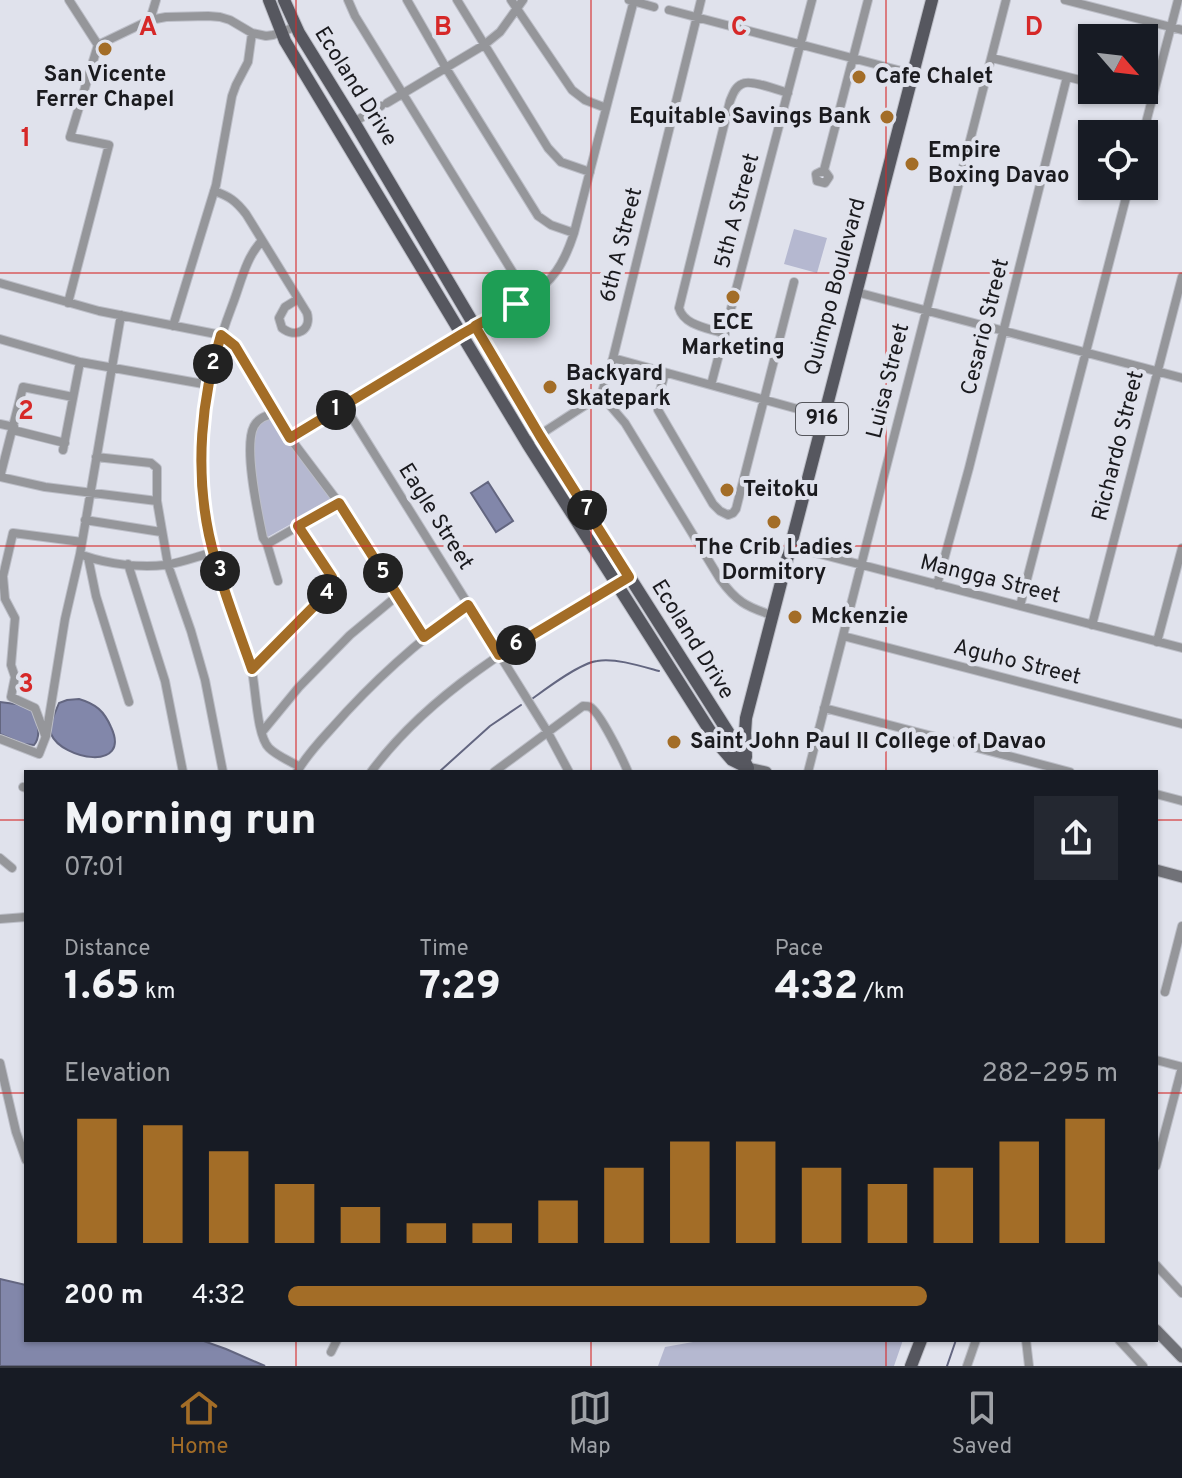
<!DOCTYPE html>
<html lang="en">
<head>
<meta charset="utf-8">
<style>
	:root { --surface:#171b24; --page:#242831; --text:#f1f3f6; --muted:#9ea1a6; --line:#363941; --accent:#a36d27 }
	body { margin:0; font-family:Overpass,sans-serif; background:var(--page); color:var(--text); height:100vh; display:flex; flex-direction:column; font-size:30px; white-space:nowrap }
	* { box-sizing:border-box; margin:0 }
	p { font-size:26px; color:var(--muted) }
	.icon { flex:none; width:44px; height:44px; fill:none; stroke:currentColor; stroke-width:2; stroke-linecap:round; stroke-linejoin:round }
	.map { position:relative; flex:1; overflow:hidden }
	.side { position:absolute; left:24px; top:770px; width:1134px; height:572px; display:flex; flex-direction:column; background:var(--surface); border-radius:0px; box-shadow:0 2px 6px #0004 }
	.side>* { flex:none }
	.needle { width:52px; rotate:118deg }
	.controls { position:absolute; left:1078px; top:24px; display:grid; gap:16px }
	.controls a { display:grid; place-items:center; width:80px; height:80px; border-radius:0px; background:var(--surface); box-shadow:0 2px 6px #0004; font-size:40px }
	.pin { position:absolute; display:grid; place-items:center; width:68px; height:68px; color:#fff; margin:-34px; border-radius:16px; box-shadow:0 4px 12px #0006 }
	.km { position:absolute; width:40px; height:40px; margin:-20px; border-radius:50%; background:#222; color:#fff; font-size:22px; line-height:40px; text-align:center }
	.round { display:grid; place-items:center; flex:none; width:84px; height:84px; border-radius:0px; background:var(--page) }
	.overview { display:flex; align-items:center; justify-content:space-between; height:136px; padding:0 40px }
	h1 { font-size:44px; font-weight:800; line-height:60px }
	.figures { display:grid; grid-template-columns:repeat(3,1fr); gap:12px; height:136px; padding:8px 40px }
	.figures div { display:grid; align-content:center }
	.figures b { font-size:40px; font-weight:800 }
	.figures small { font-size:22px; font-weight:400 }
	.figures p { font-size:22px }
	.chart { height:224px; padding:16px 40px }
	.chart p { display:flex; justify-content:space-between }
	.chart svg { width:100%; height:144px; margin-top:8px; stroke:var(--accent); stroke-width:6 }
	ul { padding:0 40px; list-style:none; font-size:26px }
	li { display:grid; grid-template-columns:128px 96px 1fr; align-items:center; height:60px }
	li i { height:20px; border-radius:10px; background:var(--accent) }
	.tab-bar { display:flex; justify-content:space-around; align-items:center; height:112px; border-top:2px solid var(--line); background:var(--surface); font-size:22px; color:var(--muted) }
	.tab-bar a { display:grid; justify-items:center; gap:4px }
	.tab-bar .current { color:var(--accent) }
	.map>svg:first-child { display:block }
	.green { fill:#b5b8d0 }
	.water { fill:#8287aa; stroke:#636680; stroke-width:2 }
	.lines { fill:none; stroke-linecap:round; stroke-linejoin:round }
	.stream { stroke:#636680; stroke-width:2 }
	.street-casing { stroke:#bcbec7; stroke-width:10 }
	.secondary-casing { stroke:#bcbec7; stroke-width:13 }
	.primary-casing { stroke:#bcbec7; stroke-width:14 }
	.street { stroke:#95969a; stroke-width:8 }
	.secondary { stroke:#707177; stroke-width:11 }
	.primary { stroke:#56575f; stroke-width:12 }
	.route-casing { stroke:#fff; stroke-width:16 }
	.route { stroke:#a36d27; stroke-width:10 }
	.grid { fill:none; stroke:#d62828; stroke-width:2; stroke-opacity:0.55 }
	.poi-dot { fill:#a36d27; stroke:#e0e2ec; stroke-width:3 }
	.labels { text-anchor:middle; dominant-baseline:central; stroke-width:8; stroke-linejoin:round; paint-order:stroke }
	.shield { fill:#e0e2ec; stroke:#55565c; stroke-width:2 }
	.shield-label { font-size:20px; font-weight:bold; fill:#1a1a1e }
	.poi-label { font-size:22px; font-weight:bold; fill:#1a1a1e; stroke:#e0e2ec; text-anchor:start }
	.street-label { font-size:22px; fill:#1a1a1e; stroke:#e0e2ec }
	.grid-label { font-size:26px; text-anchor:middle; font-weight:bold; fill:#d62828; stroke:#e0e2ec; stroke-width:8; stroke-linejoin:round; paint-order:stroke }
</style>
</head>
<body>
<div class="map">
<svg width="1182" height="1366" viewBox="0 0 1182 1366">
	<rect width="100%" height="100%" fill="#e0e2ec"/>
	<path class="green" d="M794,229L827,238L817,273L784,264Z
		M270,418L332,501L266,538C258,501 248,462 258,424Z
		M704,1340H903L894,1366H658L665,1347Z"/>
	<path class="water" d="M488,482L513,521L496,532L471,493Z
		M79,699C96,704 104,711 111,727C132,772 62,760 51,734C48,725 56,711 59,703L67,700Z
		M0,702L23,705L33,711C37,722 42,735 34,745L23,744L0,734Z
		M0,1279L26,1285V1340H201L226,1349L265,1366H0Z"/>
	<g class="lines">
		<path class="stream" d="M532,699C547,688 580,663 597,661C616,658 641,666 659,671
			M439,772L490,726L521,705
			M947,1366L956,1340"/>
		<defs>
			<path id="street" d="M69,0L98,45
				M348,0L355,16L528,297
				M407,0L446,68L538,216L551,225L574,233
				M457,0L548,148L561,162L590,172
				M511,0L572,90L585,100L606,108
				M629,0L654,7
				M1065,0L1182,30
				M669,10L913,74
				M150,20L156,0
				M98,45L150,20L166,17L208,16L220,17L230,20L252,33L266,36L273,35L295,27
				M992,58L1092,83
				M1117,90L1152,99
				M387,103L484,45L500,32L523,0
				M354,122L381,106
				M1143,134L1178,0
				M824,170L816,174L817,181L825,183L829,177L824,170L868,0
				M214,191C229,196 236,201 246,214L307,313C312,330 296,339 282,328L279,318L285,307L298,299
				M262,241C246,256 240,286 232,306C204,379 191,461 210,538C220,582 238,623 251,666C256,685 256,735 269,748C277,756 290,761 300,767
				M0,283L99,311L221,335L231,341L290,438L339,503L424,637
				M856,292L1182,378
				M68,303L109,145L70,137L98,45
				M173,326L216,185L232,96L236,85L248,62L252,33
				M725,334C709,328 684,326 679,308L730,101C733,94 735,87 742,84C750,79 778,90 788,93
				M0,339L80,362L209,385
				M613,358L823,416
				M665,373L658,398V410L713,504L720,511L728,515L733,513L736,509L794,282
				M711,385L812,0
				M601,395L625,423L720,579C736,601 746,607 772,615
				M344,405L547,731L569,772
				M274,413C266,416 258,418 254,426C243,447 258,514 263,538L267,544L278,581
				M0,424L14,427
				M13,430L65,443
				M290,438L503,311C509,303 516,304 525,299C553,282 564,264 574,233L634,0
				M527,443L601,395L613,358L701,0
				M63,450L80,362
				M96,457L151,463L157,468V501L168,565L191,631L205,680L223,772
				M0,477L45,487L157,501
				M0,477L23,387L73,397
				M85,520L161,532
				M267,544L339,503
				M789,546L1182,648
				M85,556C108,564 140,568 165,565C181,563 198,556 214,552
				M88,557L96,596L129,702
				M128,564L165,681L183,772
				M937,585L969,468L1067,77
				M1020,606L1129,186
				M1092,625L1182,277
				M843,636L1182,724
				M1157,642L1182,548
				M252,669L333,587L332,577L298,526
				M824,708L1070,772
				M262,732L299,687L350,635L397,596
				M45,735L35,708L11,697L15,677L11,665L15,618L5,599L3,576L13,533L82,542
				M0,739L39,754L46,736L65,619L80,554L121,315
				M297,772C306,756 319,742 331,729C374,680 416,643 468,605
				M371,772C435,685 537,631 629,577
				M494,772L583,706C585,706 588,706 590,707C600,712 623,760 628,772
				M808,772L1006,0
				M23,787L26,788
				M1156,794L1182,801
				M0,858L12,868
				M0,919L26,917
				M1165,992L1182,926
				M1156,1060L1182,1067
				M0,1063L16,1132L26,1160
				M1156,1166L1182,1067
				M1156,1265L1182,1293
				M1026,1340L1029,1366
				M1119,1340L1143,1366
				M331,1352L337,1340
				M967,1366L976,1340"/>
			<path id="secondary" d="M748,768L766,772
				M1156,870L1182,877
				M1156,1330L1182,1357"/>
			<path id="primary" d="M269,0L285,41L527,443L719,745L732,760L748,768
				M284,0L299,33L354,122L540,436L737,746L748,768
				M746,757L745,733L746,718L932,0
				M911,1366L921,1340"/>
		</defs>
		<use href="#street" class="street-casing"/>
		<use href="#secondary" class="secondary-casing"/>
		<use href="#primary" class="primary-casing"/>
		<use href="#street" class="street"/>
		<use href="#secondary" class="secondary"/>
		<use href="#primary" class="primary"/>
	</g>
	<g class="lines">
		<defs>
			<path id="route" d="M516,304C509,303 506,305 503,311L462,334L290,438L235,346L221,335C201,399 195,469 209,535C219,580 237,626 252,669L333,587L332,577L298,526L339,503L424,637L468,605L499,655L629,577L540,436L475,326L503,311L511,309L516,304"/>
		</defs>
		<use href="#route" class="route-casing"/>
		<use href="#route" class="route"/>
	</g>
	<path class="grid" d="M296,0V772M591,0V772M886,0V772M0,273H1182M0,546H1182M0,820H26M1156,820H1182M0,1093H26M1156,1093H1182M296,1340V1366M591,1340V1366M886,1340V1366"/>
	<g class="poi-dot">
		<circle cx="105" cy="49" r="8"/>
		<circle cx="859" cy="77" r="8"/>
		<circle cx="887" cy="117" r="8"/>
		<circle cx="912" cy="164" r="8"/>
		<circle cx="733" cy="297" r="8"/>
		<circle cx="550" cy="387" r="8"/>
		<circle cx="727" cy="490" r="8"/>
		<circle cx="774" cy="522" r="8"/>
		<circle cx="795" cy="617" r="8"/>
		<circle cx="674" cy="742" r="8"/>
	</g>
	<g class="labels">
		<rect class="shield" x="796" y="403" width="52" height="32" rx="6"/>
		<g class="shield-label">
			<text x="822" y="419">916</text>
		</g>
		<g class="poi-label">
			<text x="105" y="75" text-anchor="middle">San Vicente<tspan x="105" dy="25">Ferrer Chapel</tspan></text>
			<text x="875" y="77">Cafe Chalet</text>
			<text x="871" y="117" text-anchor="end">Equitable Savings Bank</text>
			<text x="928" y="151">Empire<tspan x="928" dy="25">Boxing Davao</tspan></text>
			<text x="733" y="323" text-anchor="middle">ECE<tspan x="733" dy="25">Marketing</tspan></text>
			<text x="566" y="374">Backyard<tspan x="566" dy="25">Skatepark</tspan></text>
			<text x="743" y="490">Teitoku</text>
			<text x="774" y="548" text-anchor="middle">The Crib Ladies<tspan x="774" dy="25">Dormitory</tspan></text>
			<text x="811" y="617">Mckenzie</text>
			<text x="690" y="742">Saint John Paul II College of Davao</text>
		</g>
		<g class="street-label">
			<text transform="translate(355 87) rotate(58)">Ecoland Drive</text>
			<text transform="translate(738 211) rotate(-75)">5th A Street</text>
			<text transform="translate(622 245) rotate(-76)">6th A Street</text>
			<text transform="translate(836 287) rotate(-75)">Quimpo Boulevard</text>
			<text transform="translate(986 327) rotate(-76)">Cesario Street</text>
			<text transform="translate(889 381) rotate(-76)">Luisa Street</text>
			<text transform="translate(1119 446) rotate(-76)">Richardo Street</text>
			<text transform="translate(435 517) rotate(58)">Eagle Street</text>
			<text transform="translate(990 580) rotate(14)">Mangga Street</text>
			<text transform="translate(692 640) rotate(58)">Ecoland Drive</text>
			<text transform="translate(1017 663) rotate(14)">Aguho Street</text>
		</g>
	</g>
	<g class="grid-label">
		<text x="148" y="35">A</text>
		<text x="443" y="35">B</text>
		<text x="739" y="35">C</text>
		<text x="1034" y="35">D</text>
		<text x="26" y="146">1</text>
		<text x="26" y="419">2</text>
		<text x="26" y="692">3</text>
	</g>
</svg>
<div class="controls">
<a><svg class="needle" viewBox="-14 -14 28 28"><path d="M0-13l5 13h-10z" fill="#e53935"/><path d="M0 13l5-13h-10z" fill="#9ea1a6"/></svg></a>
<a><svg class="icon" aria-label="locate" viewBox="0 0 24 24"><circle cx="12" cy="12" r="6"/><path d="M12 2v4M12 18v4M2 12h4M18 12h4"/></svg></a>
</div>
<div class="pin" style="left:516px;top:304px;background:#1e9e55"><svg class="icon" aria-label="arrive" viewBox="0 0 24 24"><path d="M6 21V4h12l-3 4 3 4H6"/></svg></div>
<b class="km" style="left:336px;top:410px">1</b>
<b class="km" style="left:213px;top:364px">2</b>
<b class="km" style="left:220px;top:571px">3</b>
<b class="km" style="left:327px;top:594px">4</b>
<b class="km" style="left:383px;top:573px">5</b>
<b class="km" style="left:516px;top:645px">6</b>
<b class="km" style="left:587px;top:510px">7</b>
<section class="side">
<div class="overview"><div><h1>Morning run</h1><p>07:01</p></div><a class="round"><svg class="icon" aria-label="share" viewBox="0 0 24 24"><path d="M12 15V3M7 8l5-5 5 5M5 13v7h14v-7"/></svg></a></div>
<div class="figures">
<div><p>Distance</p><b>1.65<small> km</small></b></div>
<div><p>Time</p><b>7:29</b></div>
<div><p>Pace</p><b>4:32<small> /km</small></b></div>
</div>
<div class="chart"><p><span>Elevation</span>282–295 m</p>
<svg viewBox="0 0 160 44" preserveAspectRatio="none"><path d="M5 44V6M15 44V8M25 44V16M35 44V26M45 44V33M55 44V38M65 44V38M75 44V31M85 44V21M95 44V13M105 44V13M115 44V21M125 44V26M135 44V21M145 44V13M155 44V6"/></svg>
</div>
<ul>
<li><b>200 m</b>4:32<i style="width:77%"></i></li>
</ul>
</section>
</div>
<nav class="tab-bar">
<a class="current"><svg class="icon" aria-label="home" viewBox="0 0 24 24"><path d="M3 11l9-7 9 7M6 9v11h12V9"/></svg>Home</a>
<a><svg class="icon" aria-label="map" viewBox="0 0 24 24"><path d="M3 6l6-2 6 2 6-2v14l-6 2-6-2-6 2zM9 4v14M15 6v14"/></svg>Map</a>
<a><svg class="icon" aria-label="saved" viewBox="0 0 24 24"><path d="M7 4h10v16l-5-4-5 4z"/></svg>Saved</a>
</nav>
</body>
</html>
